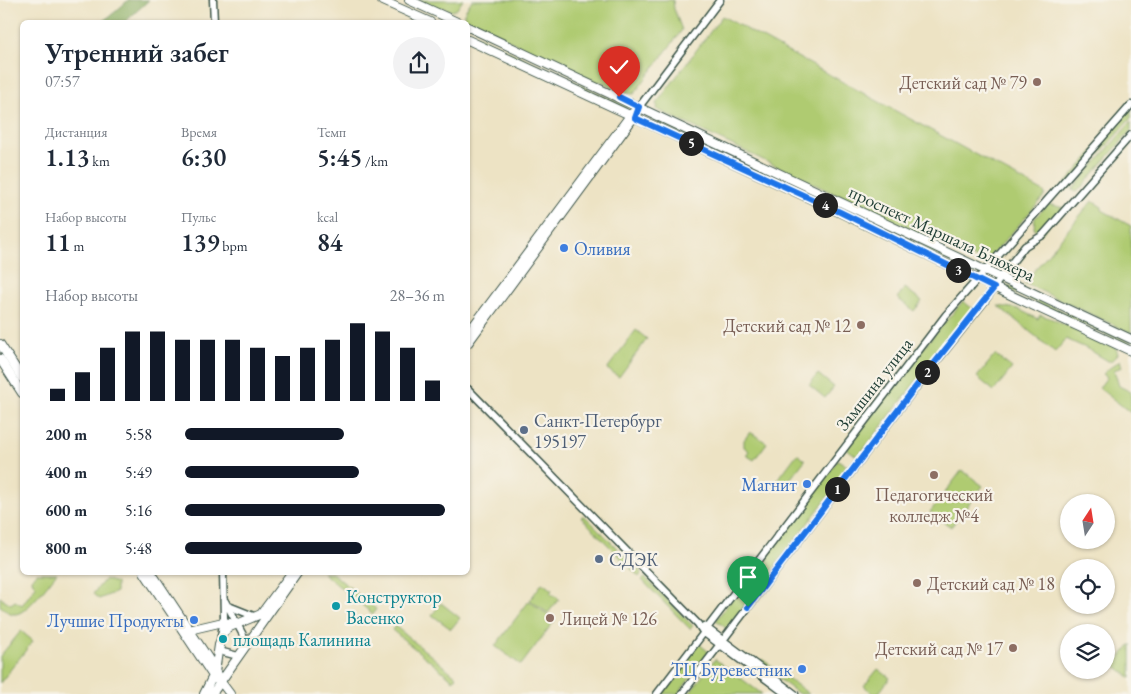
<!DOCTYPE html>
<html lang="ru">
<head>
<meta charset="utf-8">
<style>
	:root { --surface:#fff; --page:#f2f2f3; --text:#1f2937; --muted:#747a83; --accent:#111827 }
	body { margin:0; font-family:"EB Garamond",serif; background:var(--page); color:var(--text); height:100vh; display:flex; flex-direction:column; font-size:19px; white-space:nowrap }
	* { box-sizing:border-box; margin:0 }
	p { font-size:16px; color:var(--muted) }
	.icon { flex:none; width:28px; height:28px; fill:none; stroke:currentColor; stroke-width:2; stroke-linecap:round; stroke-linejoin:round }
	.map { position:relative; flex:1; overflow:hidden }
	.panel { position:absolute; left:20px; top:20px; width:450px; height:555px; display:flex; flex-direction:column; background:var(--surface); border-radius:8px; box-shadow:0 1px 4px #0004 }
	.panel>* { flex:none }
	.needle { width:32px; rotate:12deg }
	.buttons { position:absolute; left:1060px; top:494px; display:grid; gap:10px }
	.buttons a { display:grid; place-items:center; width:55px; height:55px; border-radius:50%; background:var(--surface); box-shadow:0 1px 4px #0004; font-size:25px }
	.pin { position:absolute; display:grid; place-items:center; width:42px; height:42px; color:#fff; margin:-51px -21px; border-radius:50% 50% 50% 0; rotate:-45deg; box-shadow:0 0 5px #0007 }
	.pin .icon { rotate:45deg }
	.km { position:absolute; width:25px; height:25px; margin:-12px; border-radius:50%; background:#222; color:#fff; font-size:14px; line-height:25px; text-align:center }
	.round { display:grid; place-items:center; flex:none; width:52px; height:52px; border-radius:26px; background:var(--page) }
	.summary { display:flex; align-items:center; justify-content:space-between; height:85px; padding:0 25px }
	h1 { font-size:28px; font-weight:600; line-height:38px }
	.figures { display:grid; grid-template-columns:repeat(3,1fr); gap:8px; height:85px; padding:5px 25px }
	.figures div { display:grid; align-content:center }
	.figures b { font-size:25px; font-weight:600 }
	.figures small { font-size:14px; font-weight:400 }
	.figures p { font-size:14px }
	.chart { height:140px; padding:10px 25px }
	.chart p { display:flex; justify-content:space-between }
	.chart svg { width:100%; height:90px; margin-top:5px; stroke:var(--accent); stroke-width:6 }
	ul { padding:0 25px; list-style:none; font-size:16px }
	li { display:grid; grid-template-columns:80px 60px 1fr; align-items:center; height:38px }
	li i { height:12px; border-radius:6px; background:var(--accent) }
	.map>svg:first-child { display:block }
	.green { fill:#afcb71; stroke:#678452 }
	.forest { fill:#8baf63; stroke:#55764c }
	.lines { fill:none; stroke-linecap:round; stroke-linejoin:round }
	.minor-casing { stroke:#3e564a; stroke-width:9 }
	.major-casing { stroke:#3e564a; stroke-width:10 }
	.minor { stroke:#fff; stroke-width:6 }
	.major { stroke:#fff; stroke-width:8 }
	.route-casing { stroke:#fff; stroke-width:10 }
	.route { stroke:#1a73e8; stroke-width:6 }
	.education-dot { fill:#8d6e63; stroke:#f7f3e8; stroke-width:2 }
	.shop-dot { fill:#3f7fe0; stroke:#f7f3e8; stroke-width:2 }
	.service-dot { fill:#5c6f8a; stroke:#f7f3e8; stroke-width:2 }
	.culture-dot { fill:#0f9aa8; stroke:#f7f3e8; stroke-width:2 }
	.labels { text-anchor:middle; dominant-baseline:central; stroke-width:4.5; stroke-linejoin:round; paint-order:stroke }
	.education-label { font-size:18px; fill:#785e54; stroke:#f7f3e8; text-anchor:end }
	.street-label { font-size:18px; fill:#1f3d34; stroke:#f7f3e8 }
	.shop-label { font-size:18px; fill:#366cbe; stroke:#f7f3e8; text-anchor:end }
	.service-label { font-size:18px; fill:#4e5e75; stroke:#f7f3e8; text-anchor:start }
	.culture-label { font-size:18px; fill:#0d838f; stroke:#f7f3e8; text-anchor:start }
</style>
</head>
<body>
<div class="map">
<svg width="1131" height="694" viewBox="0 0 1131 694">
	<rect width="100%" height="100%" fill="#f7f3e8"/>
	<filter id="ink" filterUnits="userSpaceOnUse"><feTurbulence type="fractalNoise" baseFrequency=".02" numOctaves="2"/><feDisplacementMap in="SourceGraphic" scale="10" xChannelSelector="R" yChannelSelector="G"/><feConvolveMatrix kernelMatrix="1 2 1 2 8 2 1 2 1" color-interpolation-filters="sRGB"/></filter>
	<filter id="wash" filterUnits="userSpaceOnUse"><feTurbulence type="fractalNoise" baseFrequency=".0096" numOctaves="4" result="noise"/><feDisplacementMap in="SourceGraphic" scale="20" xChannelSelector="R" yChannelSelector="G"/><feGaussianBlur stdDeviation="1.12" result="paint"/><feColorMatrix in="noise" values="0 0 0 0 0 0 0 0 0 0 0 0 0 0 0 0 0 1.4 0 .05"/><feComposite in="paint" operator="in"/></filter>
	<g filter="url(#wash)">
		<rect width="100%" height="100%" fill="#ede3c4"/>
		<path class="green" d="M419,0H463L457,9L452,11L441,7L438,9Z
			M472,0H673L674,9L682,30L634,94L625,93L600,81L598,83L468,21L464,17V13Z
			M722,16L1044,192L1045,195L988,260L982,261L956,249L955,251L656,109L658,107L656,104Z
			M468,32L627,107V108L625,109L468,36Z
			M1131,108V118L1070,188L1066,186L1065,184Z
			M651,117L973,269L971,272L650,119Z
			M1131,122V131L1079,190L1077,192L1072,190Z
			M1092,201L1102,207V210L1131,226V333L1024,283Z
			M1048,204L1064,208L1042,233L1040,234L1034,228L1035,218Z
			M1008,286L1131,343V346L1007,289Z
			M905,288L922,301L914,311L897,298Z
			M963,301L974,310L936,356L858,457L846,448L924,347Z
			M998,306L1018,309L1038,319L1040,315L1050,318L1116,348L1118,354L1111,361H1108L1088,349L1066,339L1055,352Z
			M636,330L647,339L619,377L607,369Z
			M995,355L1012,368L994,391L977,377Z
			M1120,360L1122,367L1114,370L1119,386L1131,392V413L1099,388L1107,377L1103,374C1108,368 1115,365 1120,360Z
			M818,374L834,387L825,398L809,385Z
			M750,432L767,443L754,460L746,455L749,451L744,447V440Z
			M797,454L805,460L784,487L776,482Z
			M838,460L850,468L727,629L716,620Z
			M962,470L983,486L951,527L930,512Z
			M582,516H585L641,572V575L639,577L581,517Z
			M37,573H57C49,582 26,616 14,614C9,614 4,608 0,606V597L11,604L15,601L22,605L36,586L33,583L32,579Z
			M323,573H332L376,609L373,614Z
			M644,578L647,579L693,626L690,629L642,580Z
			M105,579L116,583V592L99,599L93,594Z
			M542,583L552,590L550,593L559,599L548,613L530,600Z
			M529,601L555,620L521,665L495,646Z
			M441,603L460,618L451,629L432,615Z
			M395,626L457,677L453,680L392,630Z
			M21,631L33,641L0,683V656Z
			M698,643L710,653L678,694H660Z
			M1131,644V678L1114,665Z
			M715,659L762,694H689Z
			M762,659L809,694H799L760,665Z
			M878,669L890,678L878,694H874L864,686Z"/>
		<path class="forest" d="M128,0H149L125,22H101C111,16 120,8 128,0Z"/>
	</g>
	<g filter="url(#ink)">
		<g class="lines">
			<defs>
				<path id="minor" d="M213,0L214,22
					M639,107L720,0
					M468,389L698,624L703,632L786,694
					M225,601L243,635V649
					M226,605L256,617
					M704,626L795,694
					M221,636L224,619L223,572
					M219,645L223,652L238,656
					M657,694L945,316L1131,105
					M682,694L912,392L984,302L1006,270L1025,246L1043,235L1131,135"/>
				<path id="major" d="M381,0L430,22
					M409,0L457,22
					M468,27L1131,339
					M468,40L841,213L1004,292L1131,351
					M468,333L632,113
					M468,343L637,113
					M0,344L22,378
					M0,359L22,393
					M144,572L215,679
					M151,572L210,661L221,682L230,694
					M189,630L223,622L236,624
					M204,694L215,672L219,645L223,633L230,627L261,614L292,572
					M212,694L298,572"/>
			</defs>
			<use href="#minor" class="minor-casing"/>
			<use href="#major" class="major-casing"/>
			<use href="#minor" class="minor"/>
			<use href="#major" class="major"/>
		</g>
	</g>
	<g class="lines" filter="url(#ink)">
		<defs>
			<path id="route" d="M619,97L639,107L635,118L840,212L994,288L917,385L748,607"/>
		</defs>
		<use href="#route" class="route-casing"/>
		<use href="#route" class="route"/>
	</g>
	<g class="education-dot">
		<circle cx="1037" cy="82" r="5"/>
		<circle cx="861" cy="325" r="5"/>
		<circle cx="934" cy="475" r="5"/>
		<circle cx="917" cy="583" r="5"/>
		<circle cx="550" cy="618" r="5"/>
		<circle cx="1013" cy="648" r="5"/>
	</g>
	<g class="shop-dot">
		<circle cx="564" cy="248" r="5"/>
		<circle cx="807" cy="484" r="5"/>
		<circle cx="194" cy="620" r="5"/>
		<circle cx="802" cy="669" r="5"/>
	</g>
	<g class="service-dot">
		<circle cx="524" cy="430" r="5"/>
		<circle cx="599" cy="559" r="5"/>
	</g>
	<g class="culture-dot">
		<circle cx="336" cy="606" r="5"/>
		<circle cx="223" cy="639" r="5"/>
	</g>
	<g class="labels">
		<g class="education-label">
			<text x="1027" y="82">Детский сад № 79</text>
			<text x="851" y="325">Детский сад № 12</text>
			<text x="934" y="494" text-anchor="middle">Педагогический<tspan x="934" dy="21">колледж №4</tspan></text>
			<text x="927" y="583" text-anchor="start">Детский сад № 18</text>
			<text x="560" y="618" text-anchor="start">Лицей № 126</text>
			<text x="1003" y="648">Детский сад № 17</text>
		</g>
		<g class="street-label">
			<text transform="translate(942 233) rotate(25)">проспект Маршала Блюхера</text>
			<text transform="translate(874 384) rotate(-52)">Замшина улица</text>
		</g>
		<g class="shop-label">
			<text x="574" y="248" text-anchor="start">Оливия</text>
			<text x="797" y="484">Магнит</text>
			<text x="184" y="620">Лучшие Продукты</text>
			<text x="792" y="669">ТЦ Буревестник</text>
		</g>
		<g class="service-label">
			<text x="534" y="420">Санкт-Петербург<tspan x="534" dy="21">195197</tspan></text>
			<text x="609" y="559">СДЭК</text>
		</g>
		<g class="culture-label">
			<text x="346" y="596">Конструктор<tspan x="346" dy="21">Васенко</tspan></text>
			<text x="233" y="639">площадь Калинина</text>
		</g>
	</g>
</svg>
<div class="buttons">
<a><svg class="needle" viewBox="-14 -14 28 28"><path d="M0-13l5 13h-10z" fill="#e53935"/><path d="M0 13l5-13h-10z" fill="#747a83"/></svg></a>
<a><svg class="icon" aria-label="locate" viewBox="0 0 24 24"><circle cx="12" cy="12" r="6"/><path d="M12 2v4M12 18v4M2 12h4M18 12h4"/></svg></a>
<a><svg class="icon" aria-label="layers" viewBox="0 0 24 24"><path d="M12 4l9 5-9 5-9-5zM3 14l9 5 9-5"/></svg></a>
</div>
<div class="pin" style="left:748px;top:607px;background:#1e9e55"><svg class="icon" aria-label="arrive" viewBox="0 0 24 24"><path d="M6 21V4h12l-3 4 3 4H6"/></svg></div>
<div class="pin" style="left:619px;top:97px;background:#d93025"><svg class="icon" aria-label="check" viewBox="0 0 24 24"><path d="M5 12l5 5 9-10"/></svg></div>
<b class="km" style="left:837px;top:489px">1</b>
<b class="km" style="left:927px;top:372px">2</b>
<b class="km" style="left:958px;top:270px">3</b>
<b class="km" style="left:825px;top:205px">4</b>
<b class="km" style="left:691px;top:143px">5</b>
<section class="panel">
<div class="summary"><div><h1>Утренний забег</h1><p>07:57</p></div><a class="round"><svg class="icon" aria-label="share" viewBox="0 0 24 24"><path d="M12 15V3M7 8l5-5 5 5M5 13v7h14v-7"/></svg></a></div>
<div class="figures">
<div><p>Дистанция</p><b>1.13<small> km</small></b></div>
<div><p>Время</p><b>6:30</b></div>
<div><p>Темп</p><b>5:45<small> /km</small></b></div>
</div>
<div class="figures">
<div><p>Набор высоты</p><b>11<small> m</small></b></div>
<div><p>Пульс</p><b>139<small> bpm</small></b></div>
<div><p>kcal</p><b>84</b></div>
</div>
<div class="chart"><p><span>Набор высоты</span>28–36 m</p>
<svg viewBox="0 0 160 44" preserveAspectRatio="none"><path d="M5 44V38M15 44V30M25 44V18M35 44V10M45 44V10M55 44V14M65 44V14M75 44V14M85 44V18M95 44V22M105 44V18M115 44V14M125 44V6M135 44V10M145 44V18M155 44V34"/></svg>
</div>
<ul>
<li><b>200 m</b>5:58<i style="width:61%"></i></li>
<li><b>400 m</b>5:49<i style="width:67%"></i></li>
<li><b>600 m</b>5:16<i style="width:100%"></i></li>
<li><b>800 m</b>5:48<i style="width:68%"></i></li>
</ul>
</section>
</div>
</body>
</html>
